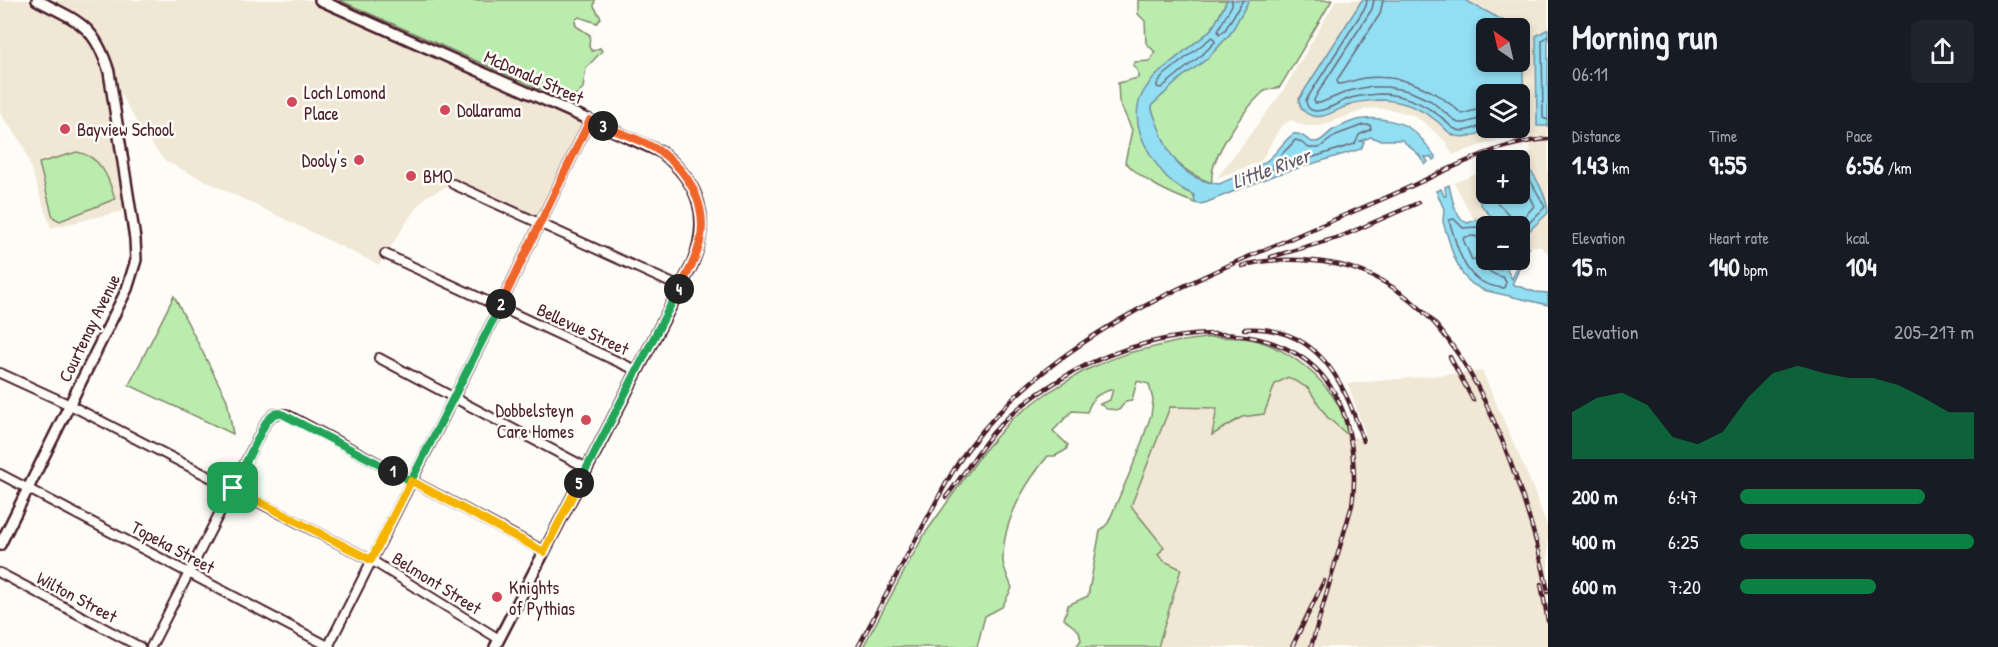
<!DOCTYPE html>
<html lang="en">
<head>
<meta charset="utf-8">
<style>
	:root { --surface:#171b24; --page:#20242c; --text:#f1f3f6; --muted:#9ea1a6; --accent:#0b8043 }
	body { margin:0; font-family:"Patrick Hand",sans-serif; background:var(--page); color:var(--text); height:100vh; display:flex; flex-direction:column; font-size:22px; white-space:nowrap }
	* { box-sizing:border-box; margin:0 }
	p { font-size:20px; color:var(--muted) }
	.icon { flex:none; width:33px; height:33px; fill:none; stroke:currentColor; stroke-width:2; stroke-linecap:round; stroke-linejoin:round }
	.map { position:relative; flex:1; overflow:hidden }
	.side { display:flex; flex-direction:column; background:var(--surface); width:450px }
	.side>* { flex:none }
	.needle { width:39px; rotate:326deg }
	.tools { position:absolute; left:1476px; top:18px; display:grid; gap:12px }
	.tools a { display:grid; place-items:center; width:54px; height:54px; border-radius:9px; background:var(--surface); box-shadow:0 3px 9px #0003; font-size:30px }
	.pin { position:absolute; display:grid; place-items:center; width:51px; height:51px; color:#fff; margin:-26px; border-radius:12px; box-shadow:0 3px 9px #0006 }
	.km { position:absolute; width:30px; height:30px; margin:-15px; border-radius:50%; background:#222; color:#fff; font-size:16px; line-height:30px; text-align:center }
	.round { display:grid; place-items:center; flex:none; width:63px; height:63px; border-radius:9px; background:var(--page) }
	.overview { display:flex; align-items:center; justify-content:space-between; height:102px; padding:0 24px }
	h1 { font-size:33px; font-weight:700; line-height:45px }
	.figures { display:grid; grid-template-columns:repeat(3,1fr); gap:9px; height:102px; padding:6px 24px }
	.figures div { display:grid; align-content:center }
	.figures b { font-size:26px; font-weight:700 }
	.figures small { font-size:16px; font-weight:400 }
	.figures p { font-size:16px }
	.chart { height:168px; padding:12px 24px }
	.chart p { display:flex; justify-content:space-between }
	.chart svg { width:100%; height:108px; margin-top:6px; fill:var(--accent); opacity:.7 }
	ul { padding:0 24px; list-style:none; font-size:20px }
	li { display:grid; grid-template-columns:96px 72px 1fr; align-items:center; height:45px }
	li i { height:15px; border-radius:8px; background:var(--accent) }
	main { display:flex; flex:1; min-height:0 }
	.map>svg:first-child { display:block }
	.built { fill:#f0e7d5; fill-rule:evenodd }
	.green { fill:#baecad; stroke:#82866c; stroke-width:1.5 }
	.water { fill:#92def2; stroke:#7592a2; stroke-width:1.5 }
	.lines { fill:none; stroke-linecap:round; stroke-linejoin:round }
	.shore { stroke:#676b7b; stroke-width:1.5 }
	.minor-casing { stroke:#4a1f2b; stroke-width:12 }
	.tertiary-casing { stroke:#4a1f2b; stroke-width:14 }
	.minor { stroke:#fdfcf7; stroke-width:8 }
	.tertiary { stroke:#fdfcf7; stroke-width:9 }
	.rail-casing { stroke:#4a1f2b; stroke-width:4.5 }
	.rail { stroke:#fdfcf7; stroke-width:2; stroke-dasharray:7; stroke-linecap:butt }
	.split-1-casing { stroke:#fff; stroke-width:12 }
	.split-2-casing { stroke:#fff; stroke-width:12 }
	.split-3-casing { stroke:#fff; stroke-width:12 }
	.split-4-casing { stroke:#fff; stroke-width:12 }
	.split-5-casing { stroke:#fff; stroke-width:12 }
	.split-6-casing { stroke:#fff; stroke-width:12 }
	.split-7-casing { stroke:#fff; stroke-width:12 }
	.split-1 { stroke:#22a559; stroke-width:8 }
	.split-2 { stroke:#22a559; stroke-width:8 }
	.split-3 { stroke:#f0652b; stroke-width:8 }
	.split-4 { stroke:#f0652b; stroke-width:8 }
	.split-5 { stroke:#22a559; stroke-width:8 }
	.split-6 { stroke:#f5b400; stroke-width:8 }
	.split-7 { stroke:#f5b400; stroke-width:8 }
	.poi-dot { fill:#d1495b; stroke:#fdfcf7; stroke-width:2 }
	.labels { text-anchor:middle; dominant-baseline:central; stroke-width:5; stroke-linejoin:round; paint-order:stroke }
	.street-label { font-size:18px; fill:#4a1f2b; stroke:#fdfcf7 }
	.poi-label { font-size:18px; fill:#4a1f2b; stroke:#fdfcf7; text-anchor:start }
	.water-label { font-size:20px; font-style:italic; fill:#605867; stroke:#fdfcf7 }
</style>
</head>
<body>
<main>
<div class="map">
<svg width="1548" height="647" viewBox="0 0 1548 647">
	<rect width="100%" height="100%" fill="#fdfcf7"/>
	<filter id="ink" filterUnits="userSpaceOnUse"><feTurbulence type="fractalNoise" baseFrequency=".0167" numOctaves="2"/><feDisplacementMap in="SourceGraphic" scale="12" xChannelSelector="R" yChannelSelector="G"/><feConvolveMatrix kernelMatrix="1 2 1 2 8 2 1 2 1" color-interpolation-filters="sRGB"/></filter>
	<g filter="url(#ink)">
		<path class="built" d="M0,0H320L590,120L541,224L453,184L427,196L417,206L379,265L165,161L142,132L110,74L131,209L51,228L23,145L0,113Z
			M1336,0H1548V253L1540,246H1521L1520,247V226H1486V232L1473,218L1454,183L1486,170V194H1520V160H1510L1531,152L1528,129L1453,155L1445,141L1426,124L1412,115L1394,110L1376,108L1366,109L1321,126H1305L1291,120L1281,126L1261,161L1217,178L1283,91ZM1486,28H1520V62H1486ZM1486,94H1520V128H1486Z
			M1482,371L1529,478L1548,528V647H1158L1181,569L1164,561L1157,554L1131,506L1170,407L1217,408L1212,435L1242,417L1264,414L1275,384L1288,377L1308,388L1327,417L1349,435L1368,441L1348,384Z"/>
		<path class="green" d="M339,0H595L594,6L601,18L597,23L579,17L575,20L576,26L590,35L589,47L592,51L600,48L602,51L586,68L583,88L577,94L569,98L573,101V104Z
			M1138,0H1227C1222,9 1218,20 1212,28C1207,35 1197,41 1191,46C1153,77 1119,99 1149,152C1161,172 1172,186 1194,195L1195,203C1168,193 1145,182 1125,162L1132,130L1119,101L1118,83L1138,78V72L1133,65L1135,62L1150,61L1155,52L1146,43L1145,21L1138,14Z
			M1249,0H1332L1280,87C1274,89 1266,89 1262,93C1244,110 1208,158 1212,183C1169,167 1167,150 1152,110V105L1182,77L1207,59L1230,34Z
			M77,152C101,156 109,178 115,199L60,221L54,218L52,214L39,163Z
			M174,296L227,400L233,434L129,385Z
			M1213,337C1225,338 1239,337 1251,339C1293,348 1343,391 1349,436L1327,417L1308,388L1288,377L1275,384L1264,414L1242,417L1212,435L1217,408L1170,407L1131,506L1164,547L1158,555L1164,561L1181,569L1158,647H1076L1081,640L1079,631L1064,619L1068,605L1088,596L1100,531L1108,523L1137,456L1151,415L1153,400L1149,384L1137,381L1132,400L1126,401L1119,410L1107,409L1100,404L1110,400L1113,389C1097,394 1093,396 1087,412L1072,411L1053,431L1068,445L1066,450L1055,456H1048C1024,485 1002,523 1003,562C1003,567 1010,582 1012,588L1002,607L985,616L977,647H863L924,535L983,452L1012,419L1047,393L1084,371L1109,360L1132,352L1176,342Z"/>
		<path class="water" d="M1227,0H1249L1230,34L1207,59L1182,77L1152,105V110C1166,146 1174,179 1219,184C1234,177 1261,168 1272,156C1276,153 1289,135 1294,134C1304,132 1309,146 1319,141C1324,139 1328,133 1333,130C1341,126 1355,119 1364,119C1378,117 1401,121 1412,130C1422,137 1429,148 1436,158L1433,160L1431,157H1425L1428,162L1425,164L1419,155L1402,140H1380L1371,137L1360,141L1364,142L1361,149L1272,176L1205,203L1199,204L1195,203L1194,195C1171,185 1161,173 1149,152C1118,99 1153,77 1191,46C1197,41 1207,35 1212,28C1218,20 1223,9 1227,0Z
			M1362,0H1465L1517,28H1486V62H1520V30L1522,31L1524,119L1520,121V94H1486V128H1497C1484,131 1470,139 1456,136C1448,134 1445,128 1438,122C1421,108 1400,100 1378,100C1369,101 1360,101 1351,104C1337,109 1318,125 1304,111C1300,107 1299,104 1299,99Z
			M1548,29V126H1537L1536,36Z
			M1523,166C1535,169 1548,201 1548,213L1529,231L1520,229V226H1502C1492,217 1481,208 1476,195L1486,184V194H1520V167Z
			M1449,185C1452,198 1455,219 1468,223L1478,219L1486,228V260H1489C1490,265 1494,268 1499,270L1510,264L1507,270L1512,279L1524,251L1530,247C1521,257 1519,273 1512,284L1535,292L1548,293V305L1483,290L1472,284L1463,275L1454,257L1443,222L1444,209L1436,191L1441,189L1444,196H1446L1445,187Z"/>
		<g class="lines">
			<path class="shore" d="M1232,0V5L1218,30L1219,34L1225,30L1243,0
				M1367,0L1366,6L1306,100C1308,123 1337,103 1348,99C1359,95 1369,95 1380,94C1403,94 1423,103 1441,117C1446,120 1449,127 1455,129C1464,134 1477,127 1486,124
				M1374,0L1372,9L1317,94L1314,100L1315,103H1320L1349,91L1367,87H1387L1409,91L1431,101L1458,123H1465L1486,117
				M1383,0L1380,14L1337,80L1338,84C1346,84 1356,79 1365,78C1402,74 1435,89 1462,114L1486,107
				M1548,36L1542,41L1543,118L1548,120
				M1212,37L1214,39L1215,42L1203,54L1161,88L1157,87V84L1164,75Z
				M1363,125H1370L1371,129L1359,135L1355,144L1279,168L1274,169L1271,168C1276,157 1288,150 1295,140L1299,141L1309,148H1319L1336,135Z
				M1496,194L1494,199L1511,217L1525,216L1534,206L1522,182L1520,180
				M1515,226L1520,224H1528L1545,207L1527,174L1520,173
				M1486,233L1482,232L1476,227L1463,228L1454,219L1449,220C1451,228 1454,235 1456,243C1465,270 1474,285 1504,288L1506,282L1503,277C1494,275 1484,271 1483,259L1486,255
				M1486,240L1474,236L1465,237L1463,239L1472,260L1475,259L1479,251L1486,247"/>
			<defs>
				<path id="minor" d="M453,184L680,287
					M385,254L638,371
					M379,358L587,468
					M0,373L70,405L371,560L499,639
					M0,474L330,647
					M0,573L140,647
					M151,647L266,422L274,414H286L544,551
					M328,647L500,306L590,120"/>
				<path id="tertiary" d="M320,0L661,152C700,183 711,218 692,265L495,647
					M0,545L127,289L136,260L135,239L109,72C95,25 78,21 37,0"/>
			</defs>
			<use href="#minor" class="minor-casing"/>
			<use href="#tertiary" class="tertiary-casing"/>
			<use href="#minor" class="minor"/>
			<use href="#tertiary" class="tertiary"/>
			<defs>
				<path id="rail" d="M1271,257L1340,237L1418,203
					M1242,266C1264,259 1291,259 1314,261C1423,270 1476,369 1510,461C1526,505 1539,545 1548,592
					M1244,329C1317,324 1345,381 1363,441
					M1450,357L1473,400
					M946,497C962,477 976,454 992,434C1013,409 1043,389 1071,373C1160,323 1322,301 1349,433C1354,457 1356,480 1352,505L1311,647
					M1541,584L1548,621
					M858,647C882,603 905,559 929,515C942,491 954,466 971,445C1064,325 1211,274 1345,215C1369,205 1393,195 1416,184C1458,165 1501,142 1548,139
					M1292,647L1324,581"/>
			</defs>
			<use href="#rail" class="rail-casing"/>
			<use href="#rail" class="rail"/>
		</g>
	</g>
	<g class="lines" filter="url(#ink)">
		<defs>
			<path id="split-1" d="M233,488L266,422L274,414L280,413L393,471"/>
			<path id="split-2" d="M393,471L411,481L501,304"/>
			<path id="split-3" d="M501,304L590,120L603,126"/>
			<path id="split-4" d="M603,126C623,134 645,141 662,153C690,173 708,207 700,242C696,259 688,273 679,289"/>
			<path id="split-5" d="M579,483L679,289"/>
			<path id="split-6" d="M419,485L544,552L579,483"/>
			<path id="split-7" d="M233,488L371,560L411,481L419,485"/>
		</defs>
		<use href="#split-1" class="split-1-casing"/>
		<use href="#split-2" class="split-2-casing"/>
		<use href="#split-3" class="split-3-casing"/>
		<use href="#split-4" class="split-4-casing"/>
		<use href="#split-5" class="split-5-casing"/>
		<use href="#split-6" class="split-6-casing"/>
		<use href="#split-7" class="split-7-casing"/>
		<use href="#split-1" class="split-1"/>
		<use href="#split-2" class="split-2"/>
		<use href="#split-3" class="split-3"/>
		<use href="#split-4" class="split-4"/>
		<use href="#split-5" class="split-5"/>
		<use href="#split-6" class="split-6"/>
		<use href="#split-7" class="split-7"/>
	</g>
	<g class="poi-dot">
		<circle cx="292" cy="102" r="6"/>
		<circle cx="445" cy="110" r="6"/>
		<circle cx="65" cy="129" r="6"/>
		<circle cx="359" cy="160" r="6"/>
		<circle cx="411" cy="176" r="6"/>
		<circle cx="586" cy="420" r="6"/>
		<circle cx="497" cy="597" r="6"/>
	</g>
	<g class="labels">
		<g class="street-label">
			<text transform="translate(534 77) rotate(24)">McDonald Street</text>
			<text transform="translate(89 328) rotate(-64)">Courtenay Avenue</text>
			<text transform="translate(583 329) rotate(25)">Bellevue Street</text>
			<text transform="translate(173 547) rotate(28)">Topeka Street</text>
			<text transform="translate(437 583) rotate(32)">Belmont Street</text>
			<text transform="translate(77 597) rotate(28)">Wilton Street</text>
		</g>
		<g class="poi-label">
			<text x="304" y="92">Loch Lomond<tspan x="304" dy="21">Place</tspan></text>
			<text x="457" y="110">Dollarama</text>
			<text x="77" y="129">Bayview School</text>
			<text x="347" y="160" text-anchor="end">Dooly's</text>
			<text x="423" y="176">BMO</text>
			<text x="574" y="410" text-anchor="end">Dobbelsteyn<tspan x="574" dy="21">Care Homes</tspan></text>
			<text x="509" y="587">Knights<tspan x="509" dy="21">of Pythias</tspan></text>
		</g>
		<g class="water-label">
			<text transform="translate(1271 168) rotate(-20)">Little River</text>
		</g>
	</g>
</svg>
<div class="tools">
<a><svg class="needle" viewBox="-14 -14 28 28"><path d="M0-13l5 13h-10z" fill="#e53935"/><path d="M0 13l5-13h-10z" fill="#9ea1a6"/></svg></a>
<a><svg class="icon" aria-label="layers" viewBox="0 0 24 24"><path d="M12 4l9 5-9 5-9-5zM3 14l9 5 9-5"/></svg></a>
<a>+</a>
<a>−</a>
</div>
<div class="pin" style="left:233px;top:488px;background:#1e9e55"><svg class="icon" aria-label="arrive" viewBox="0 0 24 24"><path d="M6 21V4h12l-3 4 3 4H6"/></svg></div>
<b class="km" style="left:393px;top:471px">1</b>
<b class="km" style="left:501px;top:304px">2</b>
<b class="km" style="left:603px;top:126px">3</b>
<b class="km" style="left:679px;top:289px">4</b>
<b class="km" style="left:579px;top:483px">5</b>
</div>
<section class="side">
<div class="overview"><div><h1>Morning run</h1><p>06:11</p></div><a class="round"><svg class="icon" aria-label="share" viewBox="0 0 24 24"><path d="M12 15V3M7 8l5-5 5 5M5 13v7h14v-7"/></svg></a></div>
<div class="figures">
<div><p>Distance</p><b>1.43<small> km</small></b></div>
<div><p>Time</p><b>9:55</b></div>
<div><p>Pace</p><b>6:56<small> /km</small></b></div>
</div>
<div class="figures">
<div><p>Elevation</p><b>15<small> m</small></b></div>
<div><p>Heart rate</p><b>140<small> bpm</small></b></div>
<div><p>kcal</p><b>104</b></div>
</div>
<div class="chart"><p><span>Elevation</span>205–217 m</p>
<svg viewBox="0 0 160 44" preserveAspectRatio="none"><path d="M0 44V25L10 19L20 17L30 22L40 35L50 38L60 33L70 19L80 9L90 6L100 9L110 11L120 11L130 14L140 19L150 25L160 25V44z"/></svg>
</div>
<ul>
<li><b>200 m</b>6:47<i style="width:79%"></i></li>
<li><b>400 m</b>6:25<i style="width:100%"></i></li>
<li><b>600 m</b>7:20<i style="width:58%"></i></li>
</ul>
</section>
</main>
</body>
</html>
